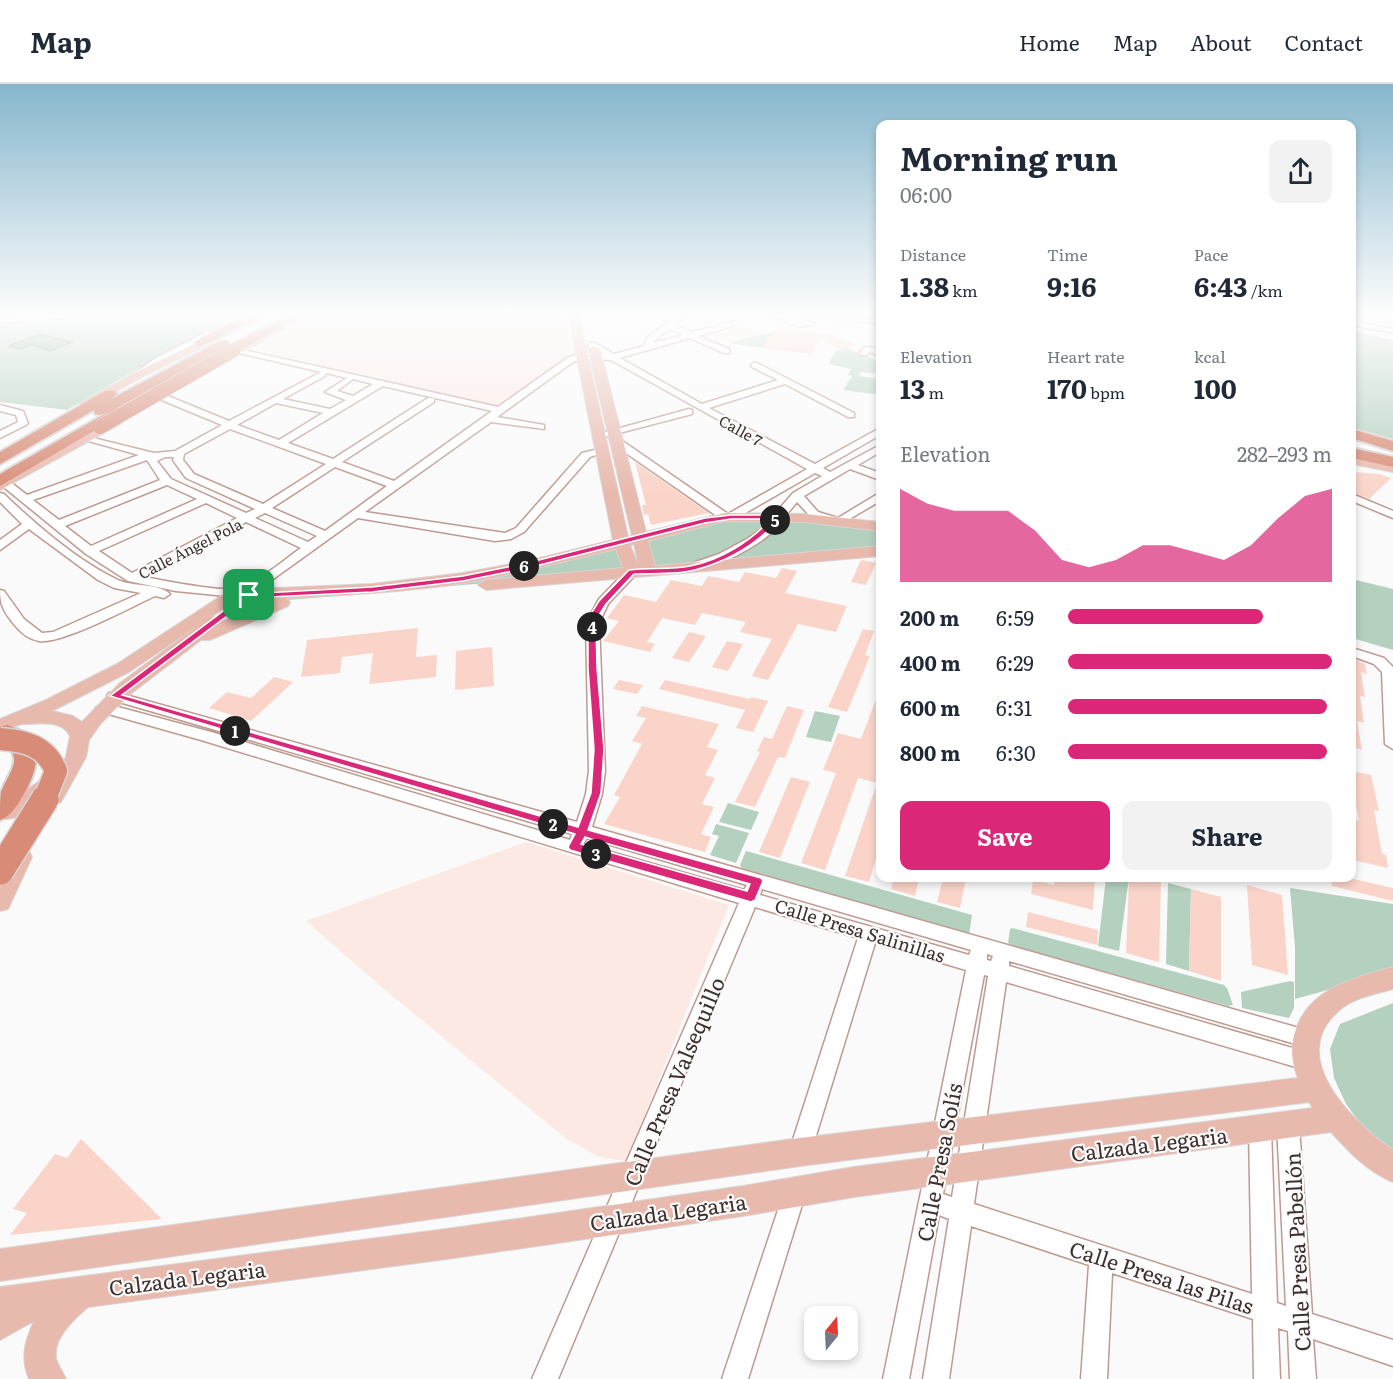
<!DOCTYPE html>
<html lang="en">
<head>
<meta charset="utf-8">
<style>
	:root { --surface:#fff; --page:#f2f2f3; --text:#1f2937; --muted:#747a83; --line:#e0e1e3; --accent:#db2777 }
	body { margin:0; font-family:Literata,serif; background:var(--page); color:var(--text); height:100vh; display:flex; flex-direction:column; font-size:22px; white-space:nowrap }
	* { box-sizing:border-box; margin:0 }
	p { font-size:20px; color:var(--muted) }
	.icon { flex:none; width:33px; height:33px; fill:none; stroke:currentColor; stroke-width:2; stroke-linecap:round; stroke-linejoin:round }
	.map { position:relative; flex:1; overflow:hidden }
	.details { position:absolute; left:876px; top:36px; width:480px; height:762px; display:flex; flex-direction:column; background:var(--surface); border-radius:12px; box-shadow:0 3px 9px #0003 }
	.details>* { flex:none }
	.needle { width:39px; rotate:18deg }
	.fabs { position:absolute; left:804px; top:1222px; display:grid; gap:12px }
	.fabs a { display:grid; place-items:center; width:54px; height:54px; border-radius:12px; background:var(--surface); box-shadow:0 3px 9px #0003; font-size:30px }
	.pin { position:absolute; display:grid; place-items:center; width:51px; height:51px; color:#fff; margin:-26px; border-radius:12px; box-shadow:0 3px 9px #0006 }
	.km { position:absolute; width:30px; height:30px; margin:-15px; border-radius:50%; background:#222; color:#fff; font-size:16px; line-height:30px; text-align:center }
	.round { display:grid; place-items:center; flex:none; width:63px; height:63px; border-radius:12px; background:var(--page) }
	.head { display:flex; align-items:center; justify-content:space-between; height:102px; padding:0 24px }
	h1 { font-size:33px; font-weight:700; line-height:45px }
	.metrics { display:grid; grid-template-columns:repeat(3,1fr); gap:9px; height:102px; padding:6px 24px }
	.metrics div { display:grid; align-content:center }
	.metrics b { font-size:26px; font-weight:700 }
	.metrics small { font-size:16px; font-weight:400 }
	.metrics p { font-size:16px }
	.chart { height:168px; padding:12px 24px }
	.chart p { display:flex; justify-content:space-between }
	.chart svg { width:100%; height:108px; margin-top:6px; fill:var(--accent); opacity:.7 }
	.action { display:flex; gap:12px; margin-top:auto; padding:12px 24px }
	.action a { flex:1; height:69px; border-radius:12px; background:var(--accent); color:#fff; font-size:24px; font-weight:700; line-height:69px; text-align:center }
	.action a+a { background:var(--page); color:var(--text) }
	ul { padding:0 24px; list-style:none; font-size:20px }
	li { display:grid; grid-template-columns:96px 72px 1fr; align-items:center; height:45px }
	li i { height:15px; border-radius:8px; background:var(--accent) }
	header { display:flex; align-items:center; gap:36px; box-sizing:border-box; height:84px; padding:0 30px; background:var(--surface); border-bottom:2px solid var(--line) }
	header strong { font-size:28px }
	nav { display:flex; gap:33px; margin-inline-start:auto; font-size:21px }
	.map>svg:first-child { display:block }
	.built { fill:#fce9e4 }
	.green { fill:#b4d0bf }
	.water { fill:#90baa2; stroke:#77907e; stroke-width:1.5 }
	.building { fill:#fad4c9 }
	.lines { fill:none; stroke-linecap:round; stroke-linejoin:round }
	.minor-casing { stroke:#be9b91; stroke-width:3 }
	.major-casing { stroke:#d8d5d5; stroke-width:2 }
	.highway-casing { stroke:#d8d5d5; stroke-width:4 }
	.minor { fill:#fff; fill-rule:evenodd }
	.major { fill:#e8b9ad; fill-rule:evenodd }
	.highway { fill:#d88b76; fill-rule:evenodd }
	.highway-bridge-far2-casing { stroke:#d8d5d5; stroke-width:15; stroke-linecap:butt }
	.highway-bridge-far1-casing { stroke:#d8d5d5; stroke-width:25; stroke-linecap:butt }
	.highway-bridge-casing { stroke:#d8d5d5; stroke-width:30; stroke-linecap:butt }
	.highway-bridge-far2 { stroke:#d88b76; stroke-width:14 }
	.highway-bridge-far1 { stroke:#d88b76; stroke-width:22 }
	.highway-bridge { stroke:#d88b76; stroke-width:27 }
	.route { fill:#db2777; stroke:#fff; stroke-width:1.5; fill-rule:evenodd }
	.labels { text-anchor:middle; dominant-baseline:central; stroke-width:4.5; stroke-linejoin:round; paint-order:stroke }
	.far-street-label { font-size:15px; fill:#3d2f2b; stroke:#fafafa }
	.street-label { font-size:18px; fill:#3d2f2b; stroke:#fafafa }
	.near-street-label { font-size:21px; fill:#3d2f2b; stroke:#fafafa }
</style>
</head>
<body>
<header>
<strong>Map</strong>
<nav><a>Home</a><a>Map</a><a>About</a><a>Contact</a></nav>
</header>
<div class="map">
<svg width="1393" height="1295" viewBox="0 0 1393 1295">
	<rect width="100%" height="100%" fill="#fafafa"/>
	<path class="built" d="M318,229H566L573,269L497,324L250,264Z
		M743,241L763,250L728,259L709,250Z
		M526,758L729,821L626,1077L599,1073L568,1056L384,905L306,837Z"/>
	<path class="green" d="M93,229H250L143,282L67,326L0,318V237L78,234Z
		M811,229H880V242L808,234Z
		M1352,247L1393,256V355L1352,346Z
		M772,248H774L762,264L728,259Z
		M847,264L880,278V290L861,288L859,292L880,295V311L843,306L852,292L848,291L851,285L829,280L835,267Z
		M772,435L880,444V463L649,485L641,455L716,437Z
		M615,462L625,487L277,517L276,514L383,505Z
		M1352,495L1393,505V566L1352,554Z
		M815,627L840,632L831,658L806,653Z
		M728,719L759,728L751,746L719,738Z
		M716,740L749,749L736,779L710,771L719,752L712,750Z
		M746,767L972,831L969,852L742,784L740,781Z
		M1106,794H1129L1119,867L1098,862Z
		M1168,799L1191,805L1189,887L1166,880Z
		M1290,804L1393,820V888L1295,915V863Z
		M1012,844L1224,901L1227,904L1233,921L1228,922L1013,862L1008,859L1010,845Z
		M1290,897L1294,898V924L1289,934L1242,924L1241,908Z
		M1393,919V1068L1369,1051L1346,1020L1334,994L1330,965L1340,940Z"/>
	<path class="water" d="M39,250L72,258L50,267L32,260L21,265L9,262Z"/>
	<path class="building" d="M777,244L830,250L856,261L842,266L820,256L811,270L762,264Z
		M635,378L709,429L651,441L648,430L644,431L642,421H646Z
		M1354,388L1379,390L1391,394L1369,415L1352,408V391Z
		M861,476L876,479L866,501L851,498Z
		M782,484L797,487L785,509L847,522L836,548L798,540L768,596L752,592L772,555L740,548L746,538L702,529L695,541L662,534L647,558L655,560L650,568L603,557L619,537L607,534L624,511L656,518L671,496L702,502L708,492L739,498L745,488L776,494Z
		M418,544L416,573L437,571L436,593L369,600L373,569L342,573L340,589L301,593L307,556Z
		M863,545L874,547L865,571L870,572L847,628L828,623Z
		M689,548L706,552L689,578L672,574Z
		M727,557L743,560L728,587L712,583Z
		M492,563L494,602L455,606L456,567Z
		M1352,574L1365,580L1367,590L1361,588L1365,613L1360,612L1364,639L1357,637L1362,666L1352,663Z
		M274,593L293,598L251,637L209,624L227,608L251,614Z
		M619,596L643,601L637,610L613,605Z
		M665,596L750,615L751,613L768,617L753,648L736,644L745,626L659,605Z
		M880,605V761L869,798L845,792L877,699L858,694L825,786L801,779L836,689L823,686L838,649L861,655Z
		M642,622L719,640L707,663L718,666L705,691L715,694L702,720L714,723L701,750L711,753L705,768L604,740L620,713L614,711L642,660L632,657L646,634L636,632Z
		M787,622L804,626L785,674L778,673L755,723L735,718L760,668L757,667L764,653L772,655Z
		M1352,687L1371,691L1379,727L1374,726L1382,770L1386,771L1388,784L1353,776L1352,735L1359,737L1352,700Z
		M791,693L810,698L780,774L759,768Z
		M894,794H919L915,812L891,805Z
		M943,794H966L960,824L937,818Z
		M1055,794H1095L1093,826L1031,810L1033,796L1054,801Z
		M1129,794H1144L1161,798L1159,878L1126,869Z
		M1331,794H1349L1393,804V817L1332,802Z
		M1247,801L1282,811L1288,891L1252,881Z
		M1191,805L1221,813V897L1189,887Z
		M1028,828L1098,846L1097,861L1026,843Z
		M81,1055L162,1135L10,1151L27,1129L13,1125L55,1070L67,1074Z"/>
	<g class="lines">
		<defs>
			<path id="minor" d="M93,229L77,234L0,238V234Z
				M681,229H690L675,241L691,248L733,238V242L698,252L729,265V269H723L690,254L620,274L702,320L778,296L752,283L751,281L755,278L854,329V333H848L785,300L709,324L815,380L880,344V351L823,384L830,388L880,361V368L858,381L880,389V396L850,385L804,412L818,428L838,434L876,411L880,410V417L841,440L810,432L797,418C788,428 780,441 770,450C756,462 708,490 690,486V480L719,470L747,455L762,445L793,409L822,392L815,389L735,435H721L613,360V356H621L728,430L807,385L611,276L583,275L573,278L497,333L544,341V345L491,338L365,428L505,449L516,444L582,369L607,363V367L590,373L524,448L511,455L495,457L358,434L262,503L236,513L176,507L128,497L86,470L0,400L1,397H9L27,411L139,371L85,356V352L154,369L175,367L222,341L157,314V310H163L229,337L321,288L235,268V264L498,323L567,274L582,269L602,270L589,263V259H595L614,270L644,262L648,253ZM670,245L683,251L654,259L655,256ZM326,289L347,294L325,308L346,316L330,325L283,315L325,292ZM353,295L373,300L353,312L337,307ZM383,302L492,327L394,397L342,378L434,318V314H428L333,375L288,359ZM276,319L323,329L279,356L237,341ZM230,345L326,380L263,420L194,390L183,376L184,370ZM165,373H174L173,376L186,394L255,425L246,429L171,395L157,377ZM147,376L160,396L59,436L33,416ZM335,383L387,402L325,447L272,424ZM167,401L197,415L91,462L65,442ZM206,419L237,434L132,489L99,467ZM265,429L317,452L308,458L255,434ZM246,438L301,464C281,478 261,497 237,504C222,509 162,496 144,493Z
				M764,229H787L814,240L799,243Z
				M1352,237L1393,245V249L1352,241Z
				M207,248L214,250L160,279L139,294L131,292L154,275Z
				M864,263L880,264V272L869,268L867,271H861L860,269Z
				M0,321L23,327L28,339L26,341L0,354V347L18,338L16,331L0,327Z
				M689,325L692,326V330L600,354L595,351Z
				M0,409L4,410C35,440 78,477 118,496C133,503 159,499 170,510L164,514L155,512C131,523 63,560 39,557C28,555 20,548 13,539C4,528 0,521 0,506L4,507L24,535L42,549L53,548L141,509L114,504L98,496L29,445L0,466V456L22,440L0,418Z
				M1352,410L1393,427V434L1352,417Z
				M632,484L638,488L608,520L599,539L605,687L602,710L592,743L1313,948L1316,954L1313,960L1306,963L1009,877V882L1306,968L1313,970L1316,977L1313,984L1306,986L1006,898L974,1120L1252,1210L1249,1045L1252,1038L1260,1035L1268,1038L1271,1045L1277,1219L1286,1222L1277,1041L1280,1034L1288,1031L1296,1034L1299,1041L1312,1230L1393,1256V1282L1313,1255L1316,1295H1290L1288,1247L1278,1244L1280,1295H1254L1253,1235L1112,1189L1107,1295H1081L1089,1181L971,1142L949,1295H923L949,1135L939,1131L909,1295H883L966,886L875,859L811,1068L808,1076L800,1079L792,1076L789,1068L858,854L755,823L558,1295H532L739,819L201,656L98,627L96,624L103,619L211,648L570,756L572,750L109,615L107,612L109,609H119L577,738L586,710L589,687L586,539L599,515L628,485ZM587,754L747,801L744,806L583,760ZM762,805L971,866L969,871L760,811ZM987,870L993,872L991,877L987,876ZM984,891L988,892L952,1113L943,1110Z
				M1352,564L1384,574L1393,583V665L1385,660L1382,588L1374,580L1352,572Z
				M795,1097L803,1100L806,1108L748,1295H722L784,1108L787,1100Z"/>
			<path id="major" d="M259,229H273L140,294L89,323H81L79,320L132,290Z
				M301,229H314L244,267L240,268L234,265Z
				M568,229H578L628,453L632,452L588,265L594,262L600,265L646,448L725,429L805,430L880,438V447L805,438L725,437L648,457L655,482L880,462V472L486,506L478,501L486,496L623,484L616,465C566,477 516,490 464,499C405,508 346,511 286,514L290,518L288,522L210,556H201L133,608L101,639L89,656L86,673L61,718L54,721L47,718L44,714C31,723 17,739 0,734V724L41,696L48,694L54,695L66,673L70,652C62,635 38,640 24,640C17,640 7,646 0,648V635L46,616L117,580L230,506L372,500L463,489L528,477L613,456ZM634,460L639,483L630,461ZM239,514L276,515L224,537L222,533H211ZM203,538L120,599L82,638L73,632L52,627L129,588Z
				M118,332L122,333L124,336L122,339L0,406V396Z
				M1352,372L1393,380V388L1352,380Z
				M21,765L29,767L32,773L8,825L0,827V794L13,767Z
				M1393,883V905C1376,910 1356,913 1342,924C1283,971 1351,1037 1393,1066V1098C1368,1088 1349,1068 1331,1048L854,1113L743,1132L454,1174L88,1223C74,1235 53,1254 56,1274C57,1280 63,1288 66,1295H29C20,1273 25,1258 34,1237L0,1256V1203L454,1144L743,1102L854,1083L1313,1024L1309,1018L800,1082L0,1197V1165L800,1054L1298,994C1291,977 1290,962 1296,945C1311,903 1355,894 1393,883Z"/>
			<path id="highway" d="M251,229H267L203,261L199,262L193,258Z
				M292,229H307L217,279H207L206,275L117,324H126L128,327L0,402V390L108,328L100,331L95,330L94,326L0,380V368L105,307H115L117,310L111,315L220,257H228L229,262Z
				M1352,345L1393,357V367L1352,354Z
				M1352,364L1393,373V383L1352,374Z
				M7,641C47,653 39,686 22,713C16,723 11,732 0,736C0,728 0,715 1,708C10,685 26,675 0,655V643Z"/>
		</defs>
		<use href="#minor" class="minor-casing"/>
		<use href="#major" class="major-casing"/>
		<use href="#highway" class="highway-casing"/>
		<use href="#minor" class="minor"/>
		<use href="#major" class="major"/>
		<use href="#highway" class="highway"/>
		<defs>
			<path id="highway-bridge-far2" d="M100,343L234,266"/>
			<path id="highway-bridge-far1" d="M0,655C26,657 46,662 56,687L44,717"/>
			<path id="highway-bridge" d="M0,787L45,715"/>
		</defs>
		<use href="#highway-bridge-far2" class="highway-bridge-far2-casing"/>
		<use href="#highway-bridge-far1" class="highway-bridge-far1-casing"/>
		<use href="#highway-bridge" class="highway-bridge-casing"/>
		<use href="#highway-bridge-far2" class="highway-bridge-far2"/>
		<use href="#highway-bridge-far1" class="highway-bridge-far1"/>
		<use href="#highway-bridge" class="highway-bridge"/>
	</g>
	<linearGradient id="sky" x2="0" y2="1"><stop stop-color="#85b6cc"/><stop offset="0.56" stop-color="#fdfdfd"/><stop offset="1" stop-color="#fdfdfd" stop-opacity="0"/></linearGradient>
	<rect width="1393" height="411" fill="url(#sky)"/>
	<path class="route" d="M731,431H777L781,433C759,459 728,477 695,486C676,491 654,489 634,490L606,520L599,531L596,542L597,584L604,665L601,709L588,746L761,794L763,797L755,816L751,818L570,766L568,763L575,750L110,612L246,510L372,503L463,492L527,479L705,434ZM731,435H771C751,457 721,476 690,482C670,486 649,483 629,486L599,517L590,531L588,542V584L594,665L591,709L578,743L122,611L251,514L372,508L463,497L528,484L705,439ZM585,753L591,755L750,800L747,807L581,760Z"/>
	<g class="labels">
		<g class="far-street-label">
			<text transform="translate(741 346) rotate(29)">Calle 7</text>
			<text transform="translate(190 464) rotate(-27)">Calle Ángel Pola</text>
		</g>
		<g class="street-label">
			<text transform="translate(860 846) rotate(17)">Calle Presa Salinillas</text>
		</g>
		<g class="near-street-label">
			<text transform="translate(673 997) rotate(-67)">Calle Presa Valsequillo</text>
			<text transform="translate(1149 1059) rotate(-7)">Calzada Legaria</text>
			<text transform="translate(938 1078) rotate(-79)">Calle Presa Solís</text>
			<text transform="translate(668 1127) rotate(-8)">Calzada Legaria</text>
			<text transform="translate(1296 1168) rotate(-93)">Calle Presa Pabellón</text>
			<text transform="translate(1162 1192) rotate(18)">Calle Presa las Pilas</text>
			<text transform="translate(187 1193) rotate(-7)">Calzada Legaria</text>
		</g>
	</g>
</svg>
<div class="fabs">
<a><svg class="needle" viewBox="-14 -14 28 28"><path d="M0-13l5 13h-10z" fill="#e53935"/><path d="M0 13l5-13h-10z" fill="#747a83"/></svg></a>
</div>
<div class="pin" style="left:249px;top:511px;background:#1e9e55"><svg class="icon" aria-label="arrive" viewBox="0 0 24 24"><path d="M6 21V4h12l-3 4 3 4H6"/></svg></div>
<b class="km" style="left:235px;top:647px">1</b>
<b class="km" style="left:553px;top:740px">2</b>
<b class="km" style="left:596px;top:770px">3</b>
<b class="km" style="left:592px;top:543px">4</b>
<b class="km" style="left:775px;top:436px">5</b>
<b class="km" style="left:524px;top:482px">6</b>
<section class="details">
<div class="head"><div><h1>Morning run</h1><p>06:00</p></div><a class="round"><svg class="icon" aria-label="share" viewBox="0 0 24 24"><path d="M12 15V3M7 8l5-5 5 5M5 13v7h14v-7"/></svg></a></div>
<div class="metrics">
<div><p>Distance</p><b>1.38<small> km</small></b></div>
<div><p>Time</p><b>9:16</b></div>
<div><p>Pace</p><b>6:43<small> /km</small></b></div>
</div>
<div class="metrics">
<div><p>Elevation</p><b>13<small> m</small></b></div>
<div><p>Heart rate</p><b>170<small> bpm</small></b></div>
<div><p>kcal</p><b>100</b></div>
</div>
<div class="chart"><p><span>Elevation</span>282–293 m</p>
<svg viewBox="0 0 160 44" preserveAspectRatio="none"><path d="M0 44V6L10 12L20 15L30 15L40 15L50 23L60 35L70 38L80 35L90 29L100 29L110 32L120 35L130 29L140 18L150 9L160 6V44z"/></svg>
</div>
<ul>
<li><b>200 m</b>6:59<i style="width:74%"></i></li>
<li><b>400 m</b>6:29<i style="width:100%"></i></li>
<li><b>600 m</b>6:31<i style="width:98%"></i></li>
<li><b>800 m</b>6:30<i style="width:98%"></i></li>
</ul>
<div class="action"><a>Save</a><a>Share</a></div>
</section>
</div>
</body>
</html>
